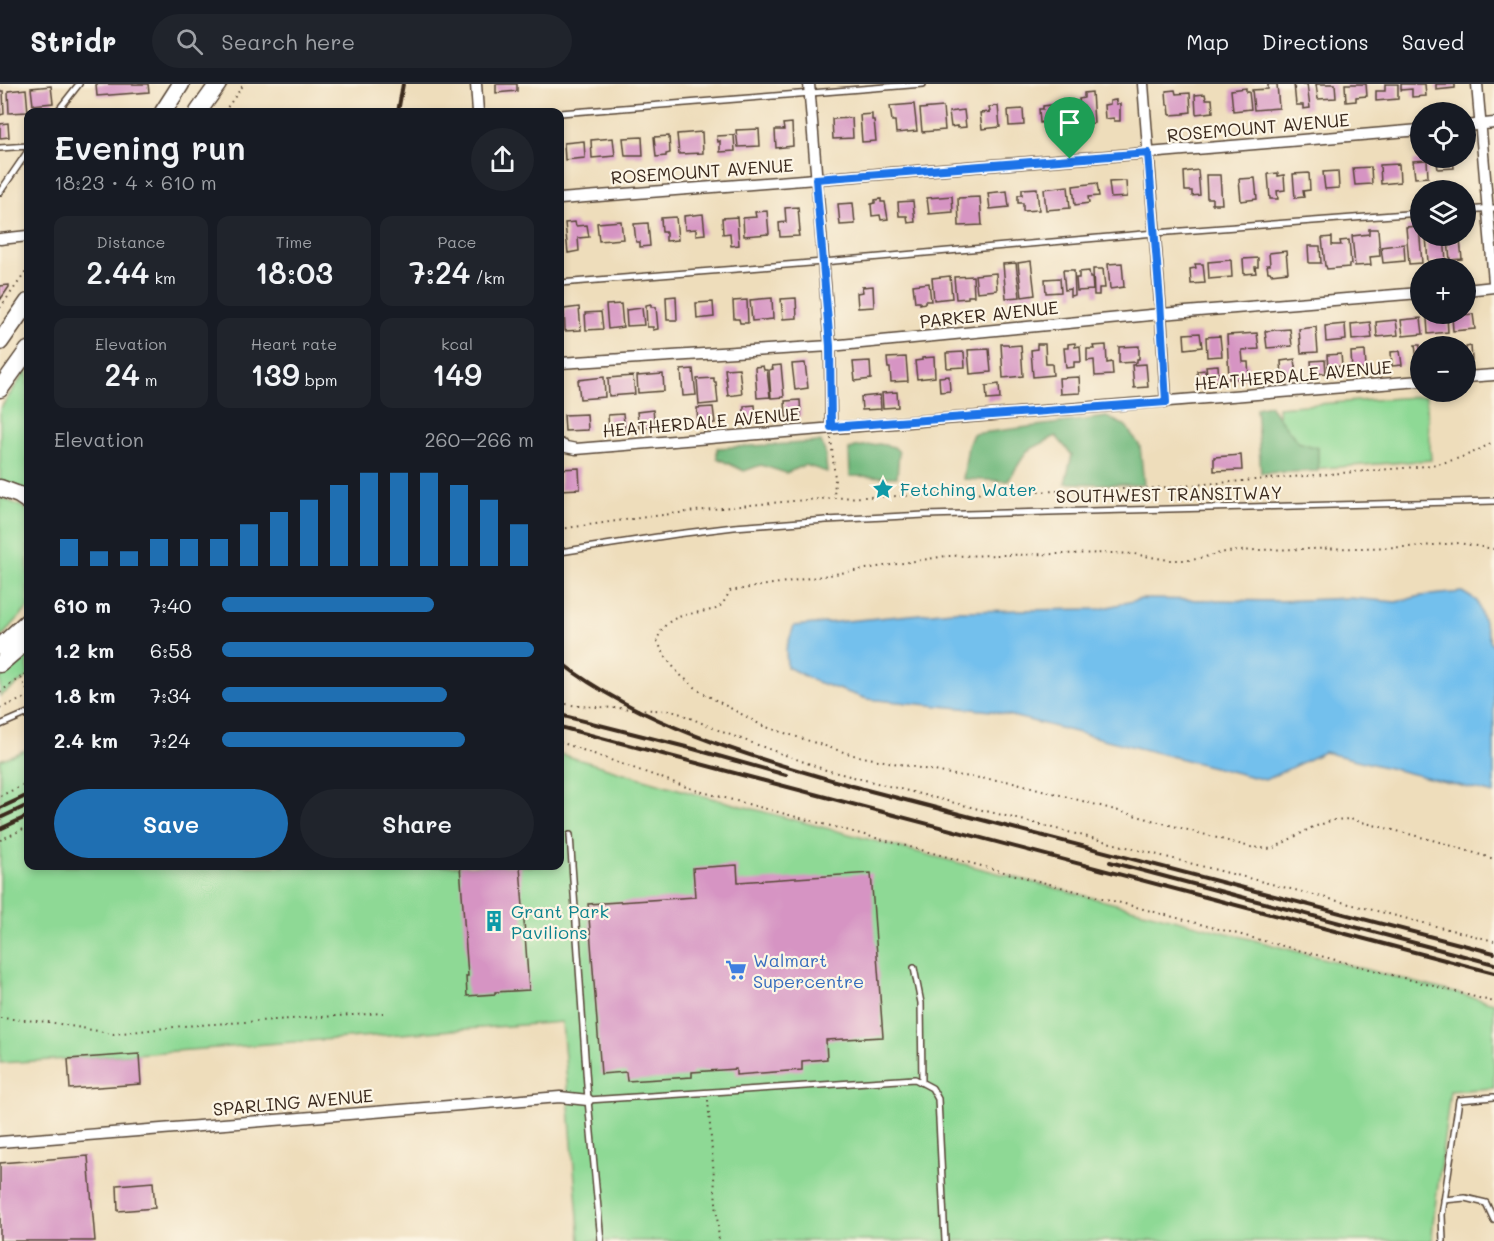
<!DOCTYPE html>
<html lang="en">
<head>
<meta charset="utf-8">
<style>
	:root { --surface:#171b24; --page:#20242c; --text:#f1f3f6; --muted:#9ea1a6; --line:#363941; --accent:#1f6fb2 }
	body { margin:0; font-family:Mali,sans-serif; background:var(--page); color:var(--text); height:100vh; display:flex; flex-direction:column; font-size:22px; white-space:nowrap }
	* { box-sizing:border-box; margin:0 }
	p { font-size:20px; color:var(--muted) }
	.icon { flex:none; width:33px; height:33px; fill:none; stroke:currentColor; stroke-width:2; stroke-linecap:round; stroke-linejoin:round }
	.map { position:relative; flex:1; overflow:hidden }
	.panel { position:absolute; left:24px; top:24px; width:540px; height:762px; display:flex; flex-direction:column; background:var(--surface); border-radius:12px; box-shadow:0 3px 9px #0003 }
	.panel>* { flex:none }
	.controls { position:absolute; left:1410px; top:18px; display:grid; gap:12px }
	.controls a { display:grid; place-items:center; width:66px; height:66px; border-radius:50%; background:var(--surface); box-shadow:0 3px 9px #0003; font-size:30px }
	.pin { position:absolute; display:grid; place-items:center; width:51px; height:51px; color:#fff; margin:-62px -26px; border-radius:50% 50% 50% 0; rotate:-45deg; box-shadow:0 0 6px #0007 }
	.pin .icon { rotate:45deg }
	.round { display:grid; place-items:center; flex:none; width:63px; height:63px; border-radius:32px; background:var(--page) }
	.headline { display:flex; align-items:center; justify-content:space-between; height:102px; padding:0 30px }
	h1 { font-size:33px; font-weight:600; line-height:45px }
	.stats { display:grid; grid-template-columns:repeat(3,1fr); gap:9px; height:102px; padding:6px 30px }
	.stats div { display:grid; align-content:center; border-radius:12px; background:var(--page); text-align:center }
	.stats b { font-size:30px; font-weight:600 }
	.stats small { font-size:16px; font-weight:400 }
	.stats p { font-size:16px }
	.chart { height:168px; padding:12px 30px }
	.chart p { display:flex; justify-content:space-between }
	.chart svg { width:100%; height:108px; margin-top:6px; stroke:var(--accent); stroke-width:6 }
	.primary-button { display:flex; gap:12px; margin-top:auto; padding:12px 30px }
	.primary-button a { flex:1; height:69px; border-radius:36px; background:var(--accent); color:#fff; font-size:24px; font-weight:600; line-height:69px; text-align:center }
	.primary-button a+a { background:var(--page); color:var(--text) }
	ul { padding:0 30px; list-style:none; font-size:20px }
	li { display:grid; grid-template-columns:96px 72px 1fr; align-items:center; height:45px }
	li i { height:15px; border-radius:8px; background:var(--accent) }
	header { display:flex; align-items:center; gap:36px; box-sizing:border-box; height:84px; padding:0 30px; background:var(--surface); border-bottom:2px solid var(--line) }
	header strong { font-size:28px }
	nav { display:flex; gap:33px; margin-inline-start:auto; font-size:21px }
	.search { width:420px; height:54px; background:var(--page); display:flex; align-items:center; gap:15px; box-sizing:border-box; padding:0 21px; border-radius:33px; color:var(--muted); font-size:22px }
	.map>svg:first-child { display:block }
	.green { fill:#8ed995; stroke:#64825a; stroke-width:1.5 }
	.forest { fill:#72b97e; stroke:#56724e; stroke-width:1.5 }
	.water { fill:#73c0ed; stroke:#577586; stroke-width:1.5 }
	.building { fill:#d694c3 }
	.lines { fill:none; stroke-linecap:round; stroke-linejoin:round }
	.lane-casing { stroke:#564536; stroke-width:8 }
	.street-casing { stroke:#564536; stroke-width:13 }
	.primary-casing { stroke:#564536; stroke-width:19 }
	.path { stroke:#564536; stroke-width:2; stroke-dasharray:1.5 4.5; stroke-linecap:butt }
	.lane { stroke:#fff; stroke-width:5 }
	.street { stroke:#fff; stroke-width:10 }
	.primary { stroke:#fff; stroke-width:16 }
	.rail { stroke:#3b2a1e; stroke-width:4 }
	.route-casing { stroke:#fff; stroke-width:12 }
	.route { stroke:#1a73e8; stroke-width:8 }
	.labels { text-anchor:middle; dominant-baseline:central; stroke-width:4.5; stroke-linejoin:round; paint-order:stroke }
	.street-label { font-size:18px; fill:#3b2a1e; stroke:#fcf5e5 }
	.culture-label { font-size:18px; fill:#0d838f; stroke:#fcf5e5; text-anchor:start }
	.shop-label { font-size:18px; fill:#366cbe; stroke:#fcf5e5; text-anchor:start }
</style>
</head>
<body>
<header>
<strong>Stridr</strong>
<div class="search"><svg class="icon" aria-label="search" viewBox="0 0 24 24"><circle cx="10" cy="10" r="6"/><path d="M15 15l6 6"/></svg>Search here</div>
<nav><a>Map</a><a>Directions</a><a>Saved</a></nav>
</header>
<div class="map">
<svg width="1494" height="1157" viewBox="0 0 1494 1157">
	<rect width="100%" height="100%" fill="#fcf5e5"/>
	<filter id="ink" filterUnits="userSpaceOnUse"><feTurbulence type="fractalNoise" baseFrequency=".0167" numOctaves="2"/><feDisplacementMap in="SourceGraphic" scale="12" xChannelSelector="R" yChannelSelector="G"/><feConvolveMatrix kernelMatrix="1 2 1 2 8 2 1 2 1" color-interpolation-filters="sRGB"/></filter>
	<filter id="wash" filterUnits="userSpaceOnUse"><feTurbulence type="fractalNoise" baseFrequency=".008" numOctaves="4" result="noise"/><feDisplacementMap in="SourceGraphic" scale="24" xChannelSelector="R" yChannelSelector="G"/><feGaussianBlur stdDeviation="1.35" result="paint"/><feColorMatrix in="noise" values="0 0 0 0 0 0 0 0 0 0 0 0 0 0 0 0 0 1.4 0 .05"/><feComposite in="paint" operator="in"/></filter>
	<g filter="url(#wash)">
		<rect width="100%" height="100%" fill="#edb"/>
		<path class="green" d="M28,284V408L0,396V325Z
			M1426,312L1431,376L1283,387L1278,323Z
			M0,413L25,424L28,429V524L0,554Z
			M28,568V593L0,612V592L12,584Z
			M28,665V782H560V670L688,708L1494,919V1004L1450,1007L1433,1139L1432,1157H580L562,938L68,975L0,979V676Z"/>
		<path class="forest" d="M1269,321L1298,358L1318,364V387L1261,389L1256,324Z
			M1107,333L1126,342L1140,362L1144,401L1065,399L1072,371L1056,352L1027,367L1008,397L963,395L968,362L973,350Z
			M821,358L825,368L827,388L805,381L786,389L761,381L744,387L717,374V364Z
			M879,360L894,363L899,368L897,393L850,392L849,366L855,363Z"/>
		<path class="water" d="M1462,508L1477,517L1491,559L1494,561V710L1324,668L1265,696L992,627L867,615L817,598L787,583L786,565L794,542L952,527L1100,525L1141,515L1279,517L1349,514L1396,518L1421,512Z"/>
		<g id="blocks">
			<path class="building" d="M96,0H148L149,8L97,12Z
				M496,0H517V7L496,9Z
				M1268,0H1277L1279,24L1254,26L1252,6L1268,5Z
				M1294,0H1307L1310,24L1303,25V21H1296Z
				M1316,0H1335L1336,14L1318,15Z
				M1345,0H1366L1367,12L1356,13V17L1346,18Z
				M1385,0H1398V15L1376,17V7H1385Z
				M1401,0H1425L1426,12L1412,13V5L1401,6Z
				M1436,0H1455V4L1436,6Z
				M51,2L53,19L33,21L31,4Z
				M1246,4V8H1249L1251,25L1233,27L1231,6Z
				M26,5L28,28L9,29L8,7Z
				M1175,6L1176,10L1190,9L1191,28L1184,29V30L1170,31L1169,21H1167L1166,7Z
				M0,7H3L4,30L0,31Z
				M1092,8L1094,39L1082,40L1079,15L1084,14V9Z
				M1205,10L1206,15H1212L1213,28L1196,30L1195,11Z
				M1116,16V20H1120V37H1114V34L1105,35L1104,21L1110,20V17Z
				M914,20L917,47L896,49L895,37H892L890,22Z
				M1059,20L1061,37L1040,39L1039,25H1043V22Z
				M998,22L1000,43L982,45L980,29L990,28L989,23Z
				M943,23L945,46L922,48L920,25Z
				M1023,25L1024,41L1009,42L1008,26Z
				M964,26L966,43L957,44V42L951,43L949,28Z
				M872,30V36H874L876,57L862,58L860,31Z
				M852,34L853,54L833,55L832,35Z
				M8,39L9,53L0,54V40Z
				M792,39L793,62L776,64L775,46H784L783,40Z
				M759,45L760,62L738,63L736,46Z
				M702,48L703,69L679,70L677,50Z
				M734,51L735,67L720,68V57L718,58L717,52Z
				M669,52L670,69L666,70V72L656,73L654,53Z
				M642,53L643,72H625L623,54Z
				M613,54L615,72L592,74L591,56Z
				M584,57L585,74L565,76L564,59Z
				M1440,74H1453L1454,84L1438,85L1437,79H1440Z
				M1427,76L1428,93L1415,94L1413,77Z
				M1399,80L1400,98L1381,100L1380,81Z
				M1371,83L1372,100L1355,101L1353,84Z
				M1198,86L1200,111L1192,112V107H1185L1184,88Z
				M1338,87L1339,104L1325,105L1323,88Z
				M1278,89V92L1284,91L1285,106L1277,107L1278,115H1270L1268,90Z
				M1309,89L1310,106L1303,107L1304,113L1295,114L1293,90Z
				M1206,91H1220L1222,120H1212V114H1207Z
				M1255,94L1257,115L1241,117L1239,95Z
				M1126,97L1127,113L1111,114L1109,98Z
				M1097,99L1099,112L1088,113L1089,119L1075,121L1073,102Z
				M1068,102L1070,124L1046,126L1044,105Z
				M1037,104L1039,126L1023,127V119H1018V111H1022V105Z
				M1007,107L1009,123L990,125L988,109Z
				M952,112L953,128L929,130L927,114Z
				M980,113L982,141L959,142L958,114Z
				M881,115V118H885L888,135L881,136L880,131L872,132L871,120L875,119V116Z
				M913,117L915,138L908,139L907,132H899L898,118Z
				M853,119L855,140L840,141L838,120Z
				M798,123L800,147H798L799,152L780,153L779,139L786,138L785,124Z
				M767,127L769,150L744,152L743,134L756,133L755,128Z
				M703,130L705,150L696,151V145L685,146L684,132Z
				M676,133L678,156L666,157V148H662L661,134Z
				M737,133L739,161L731,162L730,149L723,150L722,134Z
				M621,137L623,155L599,157L597,139Z
				M575,138L576,142L587,141L589,153L578,154L579,167L568,169L565,139Z
				M648,139L650,162L640,163V158H636L634,140Z
				M1419,142L1422,179L1409,180L1406,143Z
				M1369,145H1378L1380,172L1370,173L1371,181L1355,182L1352,152L1369,150Z
				M1426,152H1444L1446,177L1428,178Z
				M1332,153V161H1341L1340,157L1349,156L1351,180H1349V183L1327,185L1326,182H1325L1322,154Z
				M1460,156L1462,175L1450,176L1448,157Z
				M1404,160L1405,177L1383,179L1381,163Z
				M1308,162H1320L1321,179H1309Z
				M1286,167L1288,188L1271,190L1270,188H1268L1267,181H1270L1269,169Z
				M1258,174V183H1255L1256,189L1244,190L1243,175Z
				M1231,176L1232,193L1209,195L1208,178Z
				M1031,177L1035,211L1022,213L1018,179Z
				M1016,179L1020,213L1006,214L1003,180Z
				M1122,179L1124,203L1110,205L1108,180Z
				M1195,180H1203L1205,199L1191,200L1190,185L1196,184Z
				M1093,185H1103L1105,204H1099V211H1094Z
				M1063,186H1074L1075,211L1070,212V205L1065,206Z
				M1089,187L1090,194H1092L1093,206L1077,207L1076,194H1079V188Z
				M996,189L997,206L977,208L975,191Z
				M950,192L952,214L934,216L932,194Z
				M973,192L974,212H968V214L956,215L954,193Z
				M1060,194L1061,208L1046,209L1045,195Z
				M929,199L931,217H925V219L920,220V218H915L913,201Z
				M9,201V203L0,216V202Z
				M873,202L874,223L858,224L857,209L863,208L862,203Z
				M676,212L677,236H667L666,213Z
				M772,214L773,235L752,237L750,216Z
				M796,214L797,234L783,235L781,215Z
				M747,216L748,239H740L739,235H734L733,217Z
				M713,218L714,233L697,235L696,219Z
				M621,220L623,243L608,245L606,221Z
				M651,220V223H656L658,245L653,246V243H647L646,221Z
				M579,223L581,246L565,247L564,225Z
				M642,224L644,241L627,242L626,226Z
				M601,228L603,245L586,246L585,229Z
				M1473,230L1475,245L1453,247L1452,232Z
				M1447,232L1448,248L1428,250L1427,234Z
				M1421,234L1423,250L1403,252L1401,236Z
				M1396,236L1398,251L1377,253L1376,238Z
				M1370,238L1372,254L1352,256L1351,240Z
				M1345,240L1346,256L1326,258L1325,242Z
				M1316,243L1318,268L1301,269L1299,245Z
				M1290,245L1292,262L1267,264L1265,247Z
				M1200,249L1202,263L1185,265L1184,250Z
				M1257,249L1259,265L1242,266L1243,278H1248L1249,294L1229,295L1227,251Z
				M1220,252L1222,272L1207,273L1206,253Z
				M1075,259V263L1080,262L1081,278H1074V283L1066,284L1064,264H1068V260Z
				M1450,259V262H1438V260Z
				M1001,260H1008L1009,262L1021,261L1023,292L1003,294Z
				M1037,260H1045L1046,280H1052L1053,291L1033,293L1031,266L1037,265Z
				M1106,261L1107,279L1112,278L1113,291L1095,292L1094,276L1087,277V265H1094L1093,262Z
				M1415,261H1420V275L1417,276Z
				M1139,262V275H1137V278L1119,279V263Z
				M1471,262L1472,276H1466V263Z
				M989,265L991,288L970,290L968,266Z
				M1365,267L1366,285L1352,286L1351,268Z
				M1400,267L1402,281L1392,282L1391,268Z
				M964,268L965,283L947,284L946,269Z
				M1341,270L1342,282L1328,284L1327,271Z
				M906,273L908,297L891,298L890,284H888L887,274Z
				M934,273L935,293L917,295L915,277L922,276V274Z
				M1295,275L1297,292L1282,293L1281,277Z
				M1325,276L1326,289L1312,290L1311,277Z
				M870,277L871,295L855,297L853,278Z
				M805,279L808,304L795,306L792,280Z
				M1146,280L1148,303L1134,304L1132,281Z
				M781,281L784,313L771,314L769,286L773,285L772,282Z
				M1218,281L1219,297L1208,298L1206,282Z
				M763,282L764,286H767L770,313L757,314L755,283Z
				M739,284L742,310L728,312L725,285Z
				M693,285L696,311L683,312L681,286Z
				M1205,286L1206,298L1198,299L1197,287Z
				M663,290L664,307L638,309L637,292Z
				M633,292L635,310L609,312L608,294Z
				M949,292L950,307L940,308L939,293Z
				M604,293L605,313L580,315L578,296Z
				M1079,293L1080,309L1060,310L1059,294Z
				M714,294V298H716L718,319L699,321L697,295Z
				M999,300L1000,315L987,316L986,302Z
				M897,308L898,323L883,324L882,309Z
				M880,311L881,325L862,326L861,313Z
				M800,316L801,332L786,333L785,317Z
				M755,321L756,336L744,337V322Z
				M713,323L715,339L698,340L697,324Z
				M653,326L655,343L639,344L637,328Z
				M587,330L588,346L565,347L564,331Z
				M623,330L625,345L609,346L608,331Z
				M1241,371L1242,386L1214,387V373Z
				M579,384L580,405L560,406V385Z
				M737,781L738,798L871,789L883,953L826,956L827,975L802,977V986L736,991V985L692,988V993L627,997L626,988L601,990L588,820L695,813L693,784Z
				M460,782H520L529,906L495,908V910L467,912L466,892H468Z
				M139,970L141,1000L70,1005L68,975Z
				M88,1072L95,1157H0V1079Z
				M153,1098L155,1124L118,1127L117,1101Z"/>
		</g>
	</g>
	<g filter="url(#ink)">
		<use href="#blocks" fill-opacity="0" stroke="#564536" stroke-width="1.5"/>
		<g class="lines">
			<defs>
				<path id="lane" d="M57,28L79,0
					M560,29L923,0
					M0,64L28,62
					M0,108L28,67
					M1466,126L1494,124
					M560,199L823,178L1155,149L1420,129
					M560,468L677,450L734,443L826,436L925,431L1494,417
					M0,641L28,629
					M570,751L588,1016L601,1157
					M914,884L921,919L922,999
					M588,1016L915,995L932,1004L938,1015L945,1157
					M1444,1116L1465,1114L1486,1119L1494,1136
					M1443,1157L1442,1131L1459,1016L1494,1013"/>
				<path id="street" d="M476,0L478,28
					M809,0L830,262L831,343
					M1143,0L1161,230L1166,318
					M1477,0L1494,198
					M1466,42L1494,39
					M560,115L1148,69L1420,46
					M0,155L28,152
					M1466,206L1494,203
					M560,279L830,262L1161,230L1420,209
					M1466,293L1494,291
					M560,360L566,363L576,365C857,341 1139,320 1420,297
					M0,1058L560,1013L588,1016"/>
				<path id="primary" d="M163,28L181,0
					M198,28L218,0
					M0,258L28,218
					M0,305L28,266
					M0,404L19,411L28,417
					M0,563L28,537
					M0,580L28,556"/>
			</defs>
			<use href="#lane" class="lane-casing"/>
			<use href="#street" class="street-casing"/>
			<use href="#primary" class="primary-casing"/>
			<path class="path" d="M224,28L244,0
				M0,224L28,185
				M831,354L835,395L834,414
				M560,445C651,432 742,420 834,414L1156,404L1416,383C1445,380 1469,373 1494,357
				M1494,465L1459,459L1409,463L1256,466L1225,468L1192,476H1168L1134,470L1114,469L946,472L730,507C727,512 724,519 719,523C716,526 711,526 706,527C684,531 664,532 657,557L667,575L679,590L701,608L763,642L853,671L955,691L1013,698L1250,763L1272,765L1311,744L1333,736L1350,735L1436,757L1494,775
				M21,594L28,608
				M0,608L28,588
				M560,619L577,622L674,627L725,649L826,686L1494,857
				M0,624L28,613
				M560,658L695,706L1494,918
				M0,712L28,699
				M0,756L28,743
				M0,934L49,938L114,950L183,942L383,929
				M708,1016L719,1157"/>
			<use href="#lane" class="lane"/>
			<use href="#street" class="street"/>
			<use href="#primary" class="primary"/>
			<path class="rail" d="M398,28L403,0
				M560,578C647,645 759,675 863,705L1494,869
				M560,631L690,664L786,691
				M560,643L1494,889
				M0,724L28,711
				M0,734L28,721
				M0,745L28,732
				M1110,778L1494,880"/>
		</g>
	</g>
	<g class="lines" filter="url(#ink)">
		<defs>
			<path id="route" d="M1148,69L1160,217L1166,318L831,343L830,262L816,95Z"/>
		</defs>
		<use href="#route" class="route-casing"/>
		<use href="#route" class="route"/>
	</g>
	<defs>
		<symbol id="sight-bare" viewBox="-9 -9 18 18"><path d="M0-6L1.8-2.2L6-1.7L2.9 1.2L3.7 5.4L0 3.3L-3.7 5.4L-2.9 1.2L-6-1.7L-1.8-2.2Z" fill="#0f9aa8" stroke="#fcf5e5" stroke-width="2.5" paint-order="stroke"/></symbol>
		<symbol id="building-bare" viewBox="-9 -9 18 18"><path d="M-4-6H4V6H1V3H-1V6H-4ZM-2.5-4.3h1.7v1.8h-1.7ZM.8-4.3h1.7v1.8H.8ZM-2.5-1h1.7V.8h-1.7ZM.8-1h1.7V.8H.8Z" fill="#0f9aa8" stroke="#fcf5e5" stroke-width="2.5" paint-order="stroke"/></symbol>
		<symbol id="supermarket-bare" viewBox="-9 -9 18 18"><path d="M-6-5.5h2.5l.6 2H6L4.5 2H-2.5L-4.4-4H-6ZM-1.5 3.2a1.3 1.3 0 1 0 .1 0ZM3 3.2a1.3 1.3 0 1 0 .1 0Z" fill="#3f7fe0" stroke="#fcf5e5" stroke-width="2.5" paint-order="stroke"/></symbol>
	</defs>
	<g fill-rule="evenodd">
		<use href="#sight-bare" x="868" y="390" width="30" height="30"/>
		<use href="#building-bare" x="479" y="822" width="30" height="30"/>
		<use href="#supermarket-bare" x="721" y="871" width="30" height="30"/>
	</g>
	<g class="labels">
		<g class="street-label">
			<text transform="translate(1258 43) rotate(-5)">ROSEMOUNT AVENUE</text>
			<text transform="translate(702 87) rotate(-4)">ROSEMOUNT AVENUE</text>
			<text transform="translate(989 230) rotate(-6)">PARKER AVENUE</text>
			<text transform="translate(1293 291) rotate(-5)">HEATHERDALE AVENUE</text>
			<text transform="translate(701 338) rotate(-5)">HEATHERDALE AVENUE</text>
			<text transform="translate(1169 410) rotate(-1)">SOUTHWEST TRANSITWAY</text>
			<text transform="translate(293 1018) rotate(-5)">SPARLING AVENUE</text>
		</g>
		<g class="culture-label">
			<text x="900" y="405">Fetching Water</text>
			<text x="511" y="827">Grant Park<tspan x="511" dy="21">Pavilions</tspan></text>
		</g>
		<g class="shop-label">
			<text x="753" y="876">Walmart<tspan x="753" dy="21">Supercentre</tspan></text>
		</g>
	</g>
</svg>
<div class="controls">
<a><svg class="icon" aria-label="locate" viewBox="0 0 24 24"><circle cx="12" cy="12" r="6"/><path d="M12 2v4M12 18v4M2 12h4M18 12h4"/></svg></a>
<a><svg class="icon" aria-label="layers" viewBox="0 0 24 24"><path d="M12 4l9 5-9 5-9-5zM3 14l9 5 9-5"/></svg></a>
<a>+</a>
<a>−</a>
</div>
<div class="pin" style="left:1070px;top:75px;background:#1e9e55"><svg class="icon" aria-label="arrive" viewBox="0 0 24 24"><path d="M6 21V4h12l-3 4 3 4H6"/></svg></div>
<section class="panel">
<div class="headline"><div><h1>Evening run</h1><p>18:23 · 4 × 610 m</p></div><a class="round"><svg class="icon" aria-label="share" viewBox="0 0 24 24"><path d="M12 15V3M7 8l5-5 5 5M5 13v7h14v-7"/></svg></a></div>
<div class="stats">
<div><p>Distance</p><b>2.44<small> km</small></b></div>
<div><p>Time</p><b>18:03</b></div>
<div><p>Pace</p><b>7:24<small> /km</small></b></div>
</div>
<div class="stats">
<div><p>Elevation</p><b>24<small> m</small></b></div>
<div><p>Heart rate</p><b>139<small> bpm</small></b></div>
<div><p>kcal</p><b>149</b></div>
</div>
<div class="chart"><p><span>Elevation</span>260–266 m</p>
<svg viewBox="0 0 160 44" preserveAspectRatio="none"><path d="M5 44V33M15 44V38M25 44V38M35 44V33M45 44V33M55 44V33M65 44V27M75 44V22M85 44V17M95 44V11M105 44V6M115 44V6M125 44V6M135 44V11M145 44V17M155 44V27"/></svg>
</div>
<ul>
<li><b>610 m</b>7:40<i style="width:68%"></i></li>
<li><b>1.2 km</b>6:58<i style="width:100%"></i></li>
<li><b>1.8 km</b>7:34<i style="width:72%"></i></li>
<li><b>2.4 km</b>7:24<i style="width:78%"></i></li>
</ul>
<div class="primary-button"><a>Save</a><a>Share</a></div>
</section>
</div>
</body>
</html>
